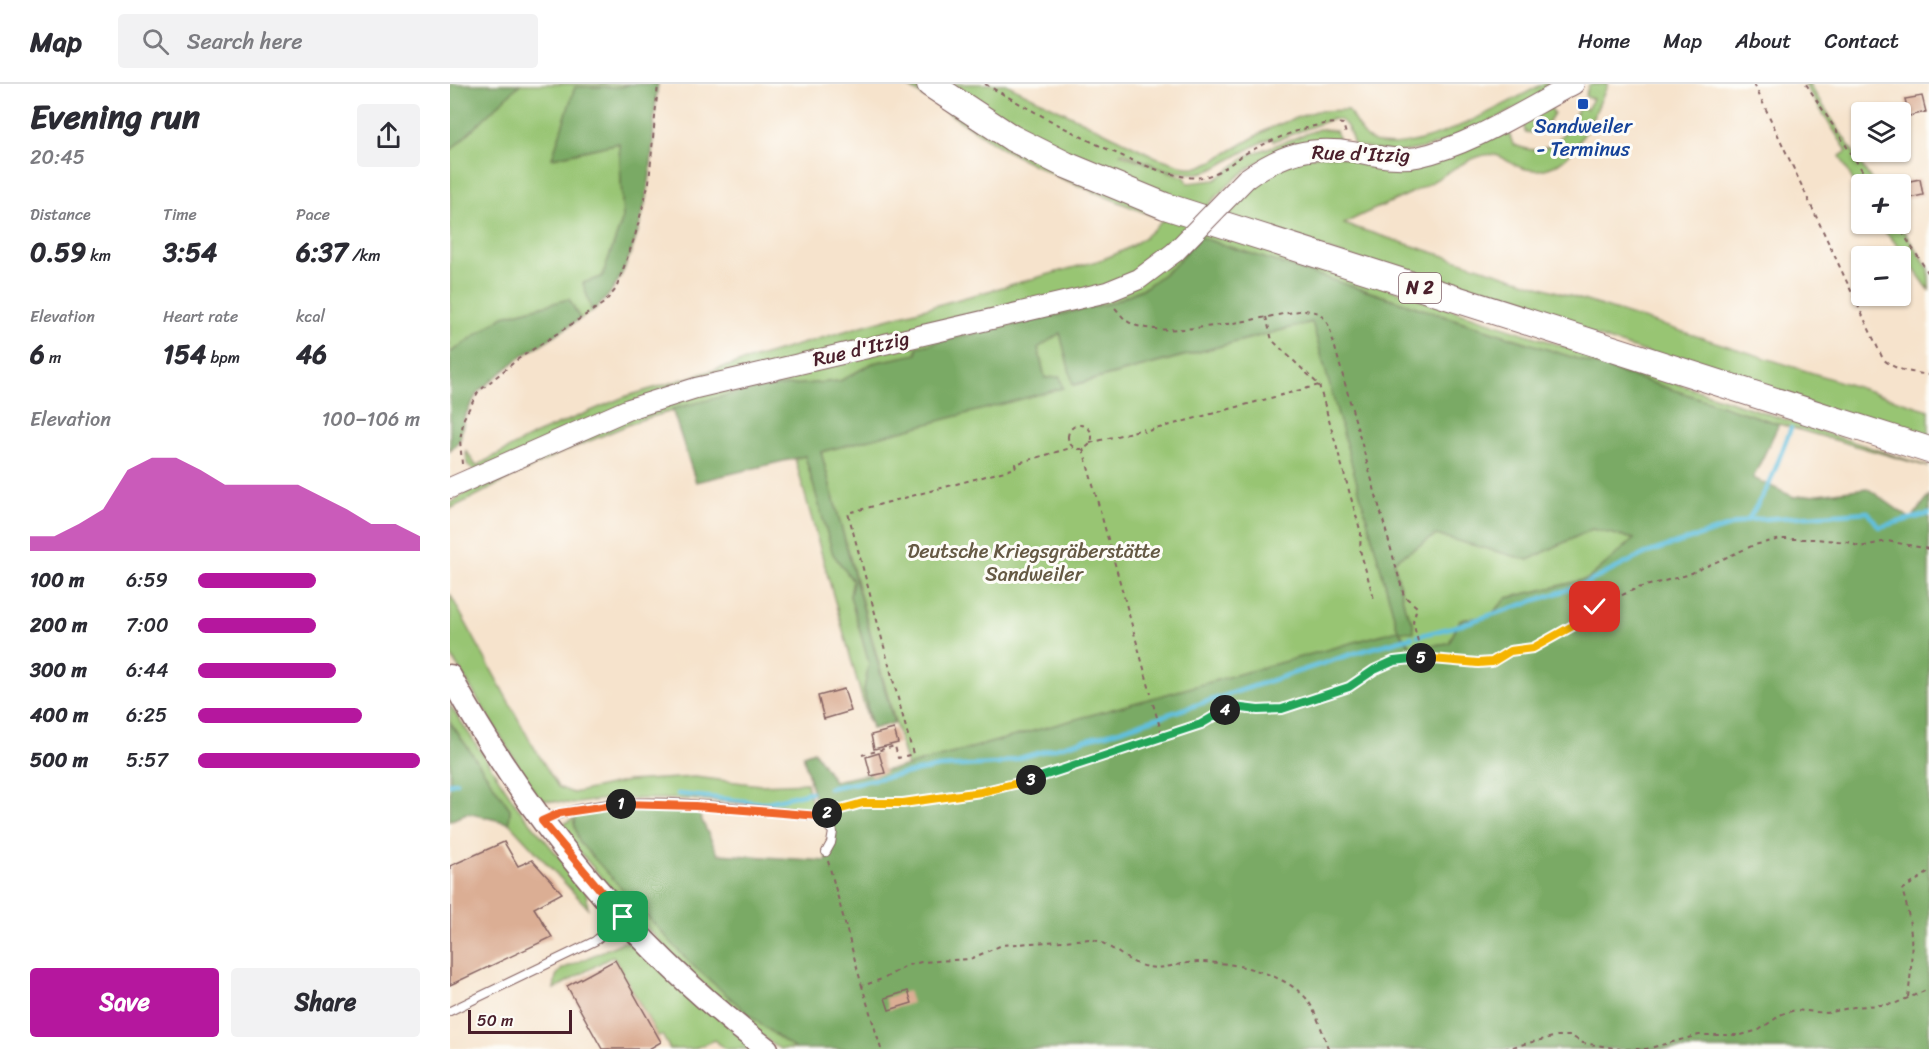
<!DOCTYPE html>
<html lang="en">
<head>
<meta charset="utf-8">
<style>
	:root { --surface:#fff; --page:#f2f2f3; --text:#2b2b33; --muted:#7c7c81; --line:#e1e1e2; --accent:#b5179e }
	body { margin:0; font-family:Sriracha,sans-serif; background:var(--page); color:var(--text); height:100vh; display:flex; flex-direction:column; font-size:22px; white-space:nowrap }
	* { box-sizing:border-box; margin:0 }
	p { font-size:20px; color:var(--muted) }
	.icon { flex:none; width:33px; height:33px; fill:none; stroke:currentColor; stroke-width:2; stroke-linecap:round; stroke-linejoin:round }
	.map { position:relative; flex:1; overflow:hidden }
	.sheet { display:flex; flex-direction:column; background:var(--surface); width:450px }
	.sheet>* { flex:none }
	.controls { position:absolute; left:1401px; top:18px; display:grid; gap:12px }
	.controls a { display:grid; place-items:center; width:60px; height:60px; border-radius:6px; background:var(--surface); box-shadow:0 2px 4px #0004; font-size:30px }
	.scale { position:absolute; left:18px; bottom:15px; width:104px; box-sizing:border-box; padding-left:6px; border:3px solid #4a1f2b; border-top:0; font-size:16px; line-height:21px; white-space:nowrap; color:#4a1f2b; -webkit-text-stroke:4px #fdfcf7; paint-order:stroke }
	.pin { position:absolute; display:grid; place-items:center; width:51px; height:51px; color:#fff; margin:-26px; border-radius:12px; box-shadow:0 3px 9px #0006 }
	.km { position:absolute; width:30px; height:30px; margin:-15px; border-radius:50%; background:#222; color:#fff; font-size:16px; line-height:30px; text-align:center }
	.round { display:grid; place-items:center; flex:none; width:63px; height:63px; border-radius:6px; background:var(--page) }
	.head { display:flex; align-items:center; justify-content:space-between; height:102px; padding:0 30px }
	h1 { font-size:33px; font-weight:800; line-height:45px }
	.metrics { display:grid; grid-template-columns:repeat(3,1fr); gap:9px; height:102px; padding:6px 30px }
	.metrics div { display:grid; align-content:center }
	.metrics b { font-size:26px; font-weight:800 }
	.metrics small { font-size:16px; font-weight:400 }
	.metrics p { font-size:16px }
	.chart { height:168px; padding:12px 30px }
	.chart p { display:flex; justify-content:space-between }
	.chart svg { width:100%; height:108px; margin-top:6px; fill:var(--accent); opacity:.7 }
	.primary-button { display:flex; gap:12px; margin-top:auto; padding:12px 30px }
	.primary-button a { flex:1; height:69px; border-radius:6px; background:var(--accent); color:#fff; font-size:24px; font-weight:800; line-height:69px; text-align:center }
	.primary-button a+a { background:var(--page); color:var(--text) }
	ul { padding:0 30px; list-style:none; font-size:20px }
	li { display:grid; grid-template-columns:96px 72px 1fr; align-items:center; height:45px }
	li i { height:15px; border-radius:8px; background:var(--accent) }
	header { display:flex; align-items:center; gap:36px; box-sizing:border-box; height:84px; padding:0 30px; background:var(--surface); border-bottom:2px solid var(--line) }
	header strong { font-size:28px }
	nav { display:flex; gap:33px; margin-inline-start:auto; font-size:21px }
	.search { width:420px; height:54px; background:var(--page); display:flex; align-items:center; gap:15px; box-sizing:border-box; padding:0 21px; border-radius:6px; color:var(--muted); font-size:22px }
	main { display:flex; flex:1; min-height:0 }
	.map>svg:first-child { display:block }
	.green { fill:#98c573; stroke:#71724f; stroke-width:1.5 }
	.forest { fill:#7aaa65; stroke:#626448; stroke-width:1.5; fill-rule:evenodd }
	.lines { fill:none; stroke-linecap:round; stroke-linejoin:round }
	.stream { stroke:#61c0df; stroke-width:4.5 }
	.building { fill:#dbae94 }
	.service-casing { stroke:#866463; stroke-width:10 }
	.tertiary-casing { stroke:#866463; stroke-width:22 }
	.secondary-casing { stroke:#866463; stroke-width:25 }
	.primary-casing { stroke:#866463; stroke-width:28 }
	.path { stroke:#866463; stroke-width:2; stroke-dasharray:4.5 4.5; stroke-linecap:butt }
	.service { stroke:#fff; stroke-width:8 }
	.tertiary { stroke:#fff; stroke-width:20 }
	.secondary { stroke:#fff; stroke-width:22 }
	.primary { stroke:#fff; stroke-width:26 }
	.tertiary-bridge-casing { stroke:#866463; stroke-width:22; stroke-linecap:butt }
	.tertiary-bridge { stroke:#fff; stroke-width:20 }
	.split-1-casing { stroke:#fff; stroke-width:12 }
	.split-2-casing { stroke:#fff; stroke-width:12 }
	.split-3-casing { stroke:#fff; stroke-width:12 }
	.split-4-casing { stroke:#fff; stroke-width:12 }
	.split-5-casing { stroke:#fff; stroke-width:12 }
	.split-6-casing { stroke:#fff; stroke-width:12 }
	.split-1 { stroke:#f0652b; stroke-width:8 }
	.split-2 { stroke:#f0652b; stroke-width:8 }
	.split-3 { stroke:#f5b400; stroke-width:8 }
	.split-4 { stroke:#22a559; stroke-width:8 }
	.split-5 { stroke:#22a559; stroke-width:8 }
	.split-6 { stroke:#f5b400; stroke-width:8 }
	.transit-dot { fill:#1a4fb4; stroke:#fdfcf7; stroke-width:2 }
	.labels { text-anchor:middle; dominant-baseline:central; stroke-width:6; stroke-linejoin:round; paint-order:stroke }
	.shield { fill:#fdfcf7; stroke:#806168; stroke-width:1.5 }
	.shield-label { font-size:18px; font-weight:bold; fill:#4a1f2b }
	.transit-label { font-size:20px; fill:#164399; stroke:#fdfcf7 }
	.street-label { font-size:20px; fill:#4a1f2b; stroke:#fdfcf7 }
	.park-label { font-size:20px; fill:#655944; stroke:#fdfcf7 }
</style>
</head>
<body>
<header>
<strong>Map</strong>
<div class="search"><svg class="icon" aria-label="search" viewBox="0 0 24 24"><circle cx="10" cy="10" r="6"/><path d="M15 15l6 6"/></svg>Search here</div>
<nav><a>Home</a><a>Map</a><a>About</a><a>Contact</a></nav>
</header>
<main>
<section class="sheet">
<div class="head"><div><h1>Evening run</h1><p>20:45</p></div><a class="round"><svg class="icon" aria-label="share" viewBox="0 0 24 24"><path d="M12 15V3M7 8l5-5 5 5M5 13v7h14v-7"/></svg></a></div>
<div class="metrics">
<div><p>Distance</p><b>0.59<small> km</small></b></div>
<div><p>Time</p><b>3:54</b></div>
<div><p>Pace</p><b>6:37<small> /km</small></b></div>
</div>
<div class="metrics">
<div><p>Elevation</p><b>6<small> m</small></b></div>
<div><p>Heart rate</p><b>154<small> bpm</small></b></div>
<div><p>kcal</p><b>46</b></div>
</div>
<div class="chart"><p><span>Elevation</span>100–106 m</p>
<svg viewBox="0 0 160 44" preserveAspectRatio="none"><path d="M0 44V38L10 38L20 33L30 27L40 11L50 6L60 6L70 11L80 17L90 17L100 17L110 17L120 22L130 27L140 33L150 33L160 38V44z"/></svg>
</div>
<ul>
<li><b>100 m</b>6:59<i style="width:53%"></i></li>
<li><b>200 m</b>7:00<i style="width:53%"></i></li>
<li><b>300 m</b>6:44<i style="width:62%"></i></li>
<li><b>400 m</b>6:25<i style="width:74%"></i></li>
<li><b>500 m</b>5:57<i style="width:100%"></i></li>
</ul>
<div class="primary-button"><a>Save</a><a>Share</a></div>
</section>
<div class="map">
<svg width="1479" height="965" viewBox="0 0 1479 965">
	<rect width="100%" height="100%" fill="#fdfcf7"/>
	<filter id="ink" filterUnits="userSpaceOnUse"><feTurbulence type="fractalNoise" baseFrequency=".0167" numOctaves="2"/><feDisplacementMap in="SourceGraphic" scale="12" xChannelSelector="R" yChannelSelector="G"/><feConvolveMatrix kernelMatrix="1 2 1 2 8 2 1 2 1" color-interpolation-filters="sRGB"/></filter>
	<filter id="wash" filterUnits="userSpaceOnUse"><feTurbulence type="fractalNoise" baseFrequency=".008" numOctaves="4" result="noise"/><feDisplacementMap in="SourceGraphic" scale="24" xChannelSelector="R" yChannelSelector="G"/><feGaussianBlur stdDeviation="1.35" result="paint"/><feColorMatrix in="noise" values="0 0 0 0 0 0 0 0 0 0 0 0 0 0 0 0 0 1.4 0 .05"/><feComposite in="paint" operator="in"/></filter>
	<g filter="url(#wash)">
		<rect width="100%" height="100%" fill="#f6e3cc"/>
		<path class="green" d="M70,0H180L172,3L125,4L103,74L169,59L173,134L152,193L133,199L142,227L130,235L119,215L54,232L0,269V67Z
			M454,0H462L471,7L725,134L1479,383L1329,340L749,153L724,182L696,203L661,219L468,263L467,270L423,279L390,297L306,304L190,336L106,371L0,425V419L88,364L29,390L17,380L16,366L26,382L86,350L174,313L415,241L647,177C675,168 693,157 713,136L610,94L553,65Z
			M493,0H556L706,73L736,83H749L763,77L818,45L840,36L866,27L898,26C903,34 909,46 916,53C950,83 1059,17 1093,0H1111C1067,23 999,65 950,68C935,69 919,64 904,61C899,47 898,35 882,35L824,57L822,54C801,62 783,75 763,85C734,98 698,78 672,68L670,70L735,93L738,99L765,96L799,71L869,45L886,47L889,57C822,63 805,74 758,121L773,126C806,96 837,67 885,72C915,75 942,83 972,79C1002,75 1025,56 1053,46L1058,47L1063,60C1099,78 1115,52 1129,23L1137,25L1143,15L1135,12L1139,1L1158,0C1142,35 1121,98 1072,84C1052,78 1051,64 1025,74C1006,81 988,96 969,105C945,118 918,126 894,140L1479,326V359C1304,304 1130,247 956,191C797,139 634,93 493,0Z
			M1354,0H1359L1424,100H1412L1411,112L1390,72L1397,67Z
			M1100,23L1104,29C1097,41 1090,51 1075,48L1073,38Z
			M1427,140H1449L1479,185V206L1443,156Z
			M863,238L948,546L963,538L955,525L944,477L986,451L1078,476L1142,445L1185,455L1138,495L1057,514L1040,532L1010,536L999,559L962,564L948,546L457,682L371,368L612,304L610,293L595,294L588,264L610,249L624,301Z
			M355,371L383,470L403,497L400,512L419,580L414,606L419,639L345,375Z
			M0,510L79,655L108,703L123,709L178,697L245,693L310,701L357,699L363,725L238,715H156L122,720L89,715L0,570Z
			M0,621L69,725L136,805L138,824L59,739L60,725L0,638Z
			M125,733L124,740L309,939L345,965H330L309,950L237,885L178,825L112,747L114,740Z
			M173,858H185L304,965H276L264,956L243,965H220L212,951L208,952L163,872L104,905L106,892L112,885Z"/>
		<path class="forest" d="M0,0H70L0,67Z
			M180,0H208C203,32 204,65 199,98C193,136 176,205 142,227L133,199L152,193L173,134L169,59L102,74L125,3H172Z
			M749,153L1329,340L1303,394L1344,413L1417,404L1461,435L1479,412V965H345L309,939L240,879L129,758L124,740L126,726L161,720L245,722L268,770L377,777L376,768L383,748L369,732L353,671L364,667L384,697L457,682L948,546L862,238L623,301L610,249L588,264L595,294L610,293L613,304L371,368L444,639L422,645L414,606L419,579L400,512L403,497L383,470L355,372L246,398L222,325L306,304L390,297L423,279L467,270V263L661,219L696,203L724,182ZM1142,445L1184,455L1138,495L1057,514L1040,532L1010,536L999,559L962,564L949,547L964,548L963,538L955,525L944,477L986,451L1078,476Z
			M119,215L130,235L68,275L28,308L14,334L10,356L0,367V269L54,232Z
			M0,638L60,725L59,739L17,729L0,737Z"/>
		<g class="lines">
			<path class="stream" d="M1298,436L1418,428L1429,443L1479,430
				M968,552L1007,542L1135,500L1194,470L1298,436L1319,401L1341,344
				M0,700L6,698
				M379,704L489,683L548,680L670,646L905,569L962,553
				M228,710L314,719L361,708"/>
		</g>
		<g id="blocks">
			<path class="building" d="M1472,12L1476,28L1459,32L1455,15Z
				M1470,95L1473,111L1450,116V99Z
				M394,605L401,627L374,635L368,612Z
				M444,645L448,659L424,665L421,651Z
				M429,669L435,689L421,692L416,673Z
				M54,758L68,782L82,776L112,809L84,824L102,853L0,901V782Z
				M165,876L211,958L199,965H152L117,902Z
				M458,907L462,919L439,926L435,914Z"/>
		</g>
	</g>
	<g filter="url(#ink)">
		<use href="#blocks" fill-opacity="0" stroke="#866463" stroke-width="1.5"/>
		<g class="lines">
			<defs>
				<path id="service" d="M95,736C164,703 293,726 369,732L383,748L381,759L376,768
					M0,927L145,857L173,833"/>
				<path id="tertiary" d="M796,95C831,70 860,61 903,68C924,71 946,77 967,73C1022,61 1074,26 1124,0
					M0,404L179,325L246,304L657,208L689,195L725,168"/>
				<path id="secondary" d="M0,592C78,735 187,867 317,965"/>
				<path id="primary" d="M480,0L562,54L616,81L715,122L1479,366"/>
			</defs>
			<use href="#service" class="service-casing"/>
			<use href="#tertiary" class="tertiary-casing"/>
			<use href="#secondary" class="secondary-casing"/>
			<use href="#primary" class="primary-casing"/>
			<path class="path" d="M535,0C578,24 708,101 753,93C769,90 780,80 793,71C816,58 867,35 893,40L896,50
				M1304,0L1433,275C1446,287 1462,288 1479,291
				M1356,0L1421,100
				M1447,140L1479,190
				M665,224C669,228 673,234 677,237C707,259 817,232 855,226L870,229L879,242L954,512L967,523L963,538L972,573
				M869,301L911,449L910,466L924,515
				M618 353a12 12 0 1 1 24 0a12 12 0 1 1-24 0Z
				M640,359L693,345L694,348L869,301L822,256L816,233
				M633,365L701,610
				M12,380L10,356L14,334L28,308L68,275L154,219L166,205L185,152L199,98L208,0
				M703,620L713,653
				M412,671L445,662L448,674L463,670L398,429L566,384L565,380L624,363
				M381,728L413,719H453L571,699L751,640L784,623L809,626L833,625L899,603L924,586L944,577L973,574L1028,579L1042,577L1060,567L1083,564L1128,539L1145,523L1188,504L1237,491L1304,461L1331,455H1365L1398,458L1410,463L1437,457L1479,465
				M378,777L412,902
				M1458,913C1463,876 1464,842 1452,806L1479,788
				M431,965L412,902L435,894L455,882L471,878L520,875L552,861L641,855C663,860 677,880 698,883C714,886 732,878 749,878C783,878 832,888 856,914C864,923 875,953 878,965
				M1054,965L1107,952H1121L1133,959L1171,965H1196L1249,951H1291L1309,946L1332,930L1345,926L1377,929L1404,923L1444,920L1479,905"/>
			<use href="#service" class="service"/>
			<use href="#tertiary" class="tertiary"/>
			<use href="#secondary" class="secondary"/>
			<use href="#primary" class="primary"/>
			<defs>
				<path id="tertiary-bridge" d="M725,168L796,95"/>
			</defs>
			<use href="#tertiary-bridge" class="tertiary-bridge-casing"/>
			<use href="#tertiary-bridge" class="tertiary-bridge"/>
		</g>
	</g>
	<g class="lines" filter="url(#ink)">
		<defs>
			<path id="split-1" d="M171,720L110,729L92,737L173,833"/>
			<path id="split-2" d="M171,720L245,722L369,732L377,729"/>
			<path id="split-3" d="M377,729L413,719H453L531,708L581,696"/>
			<path id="split-4" d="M581,696L751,640L775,626"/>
			<path id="split-5" d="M775,626L784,623L808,626L832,625L899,603L924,586L944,577L971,574"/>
			<path id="split-6" d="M971,574L1028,579L1042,578L1060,567L1083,564L1128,539L1145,523"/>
		</defs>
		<use href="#split-1" class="split-1-casing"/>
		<use href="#split-2" class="split-2-casing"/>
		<use href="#split-3" class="split-3-casing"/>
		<use href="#split-4" class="split-4-casing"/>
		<use href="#split-5" class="split-5-casing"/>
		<use href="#split-6" class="split-6-casing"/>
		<use href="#split-1" class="split-1"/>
		<use href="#split-2" class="split-2"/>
		<use href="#split-3" class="split-3"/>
		<use href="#split-4" class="split-4"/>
		<use href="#split-5" class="split-5"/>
		<use href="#split-6" class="split-6"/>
	</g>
	<rect class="transit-dot" x="1127" y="14" width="12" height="12" rx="3"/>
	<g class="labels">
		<rect class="shield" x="949" y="189" width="42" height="30" rx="4.5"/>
		<g class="shield-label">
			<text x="970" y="204">N 2</text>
		</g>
		<g class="transit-label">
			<text x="1133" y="42">Sandweiler<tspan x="1133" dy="23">- Terminus</tspan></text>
		</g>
		<g class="street-label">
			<text transform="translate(911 70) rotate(2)">Rue d'Itzig</text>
			<text transform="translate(411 265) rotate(-13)">Rue d'Itzig</text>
		</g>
		<g class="park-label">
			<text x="584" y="467">Deutsche Kriegsgräberstätte<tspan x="584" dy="23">Sandweiler</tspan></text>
		</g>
	</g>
</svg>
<div class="controls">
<a><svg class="icon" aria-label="layers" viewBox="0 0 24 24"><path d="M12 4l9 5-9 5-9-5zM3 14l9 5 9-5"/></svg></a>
<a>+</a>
<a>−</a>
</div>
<div class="scale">50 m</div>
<div class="pin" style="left:173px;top:833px;background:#1e9e55"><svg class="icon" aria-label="arrive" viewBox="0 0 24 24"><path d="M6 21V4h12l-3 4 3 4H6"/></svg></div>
<div class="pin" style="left:1145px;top:523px;background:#d93025"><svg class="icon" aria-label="check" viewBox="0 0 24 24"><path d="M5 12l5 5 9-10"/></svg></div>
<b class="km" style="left:171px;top:720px">1</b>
<b class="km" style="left:377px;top:729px">2</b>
<b class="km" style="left:581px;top:696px">3</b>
<b class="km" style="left:775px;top:626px">4</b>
<b class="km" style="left:971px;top:574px">5</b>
</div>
</main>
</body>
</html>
